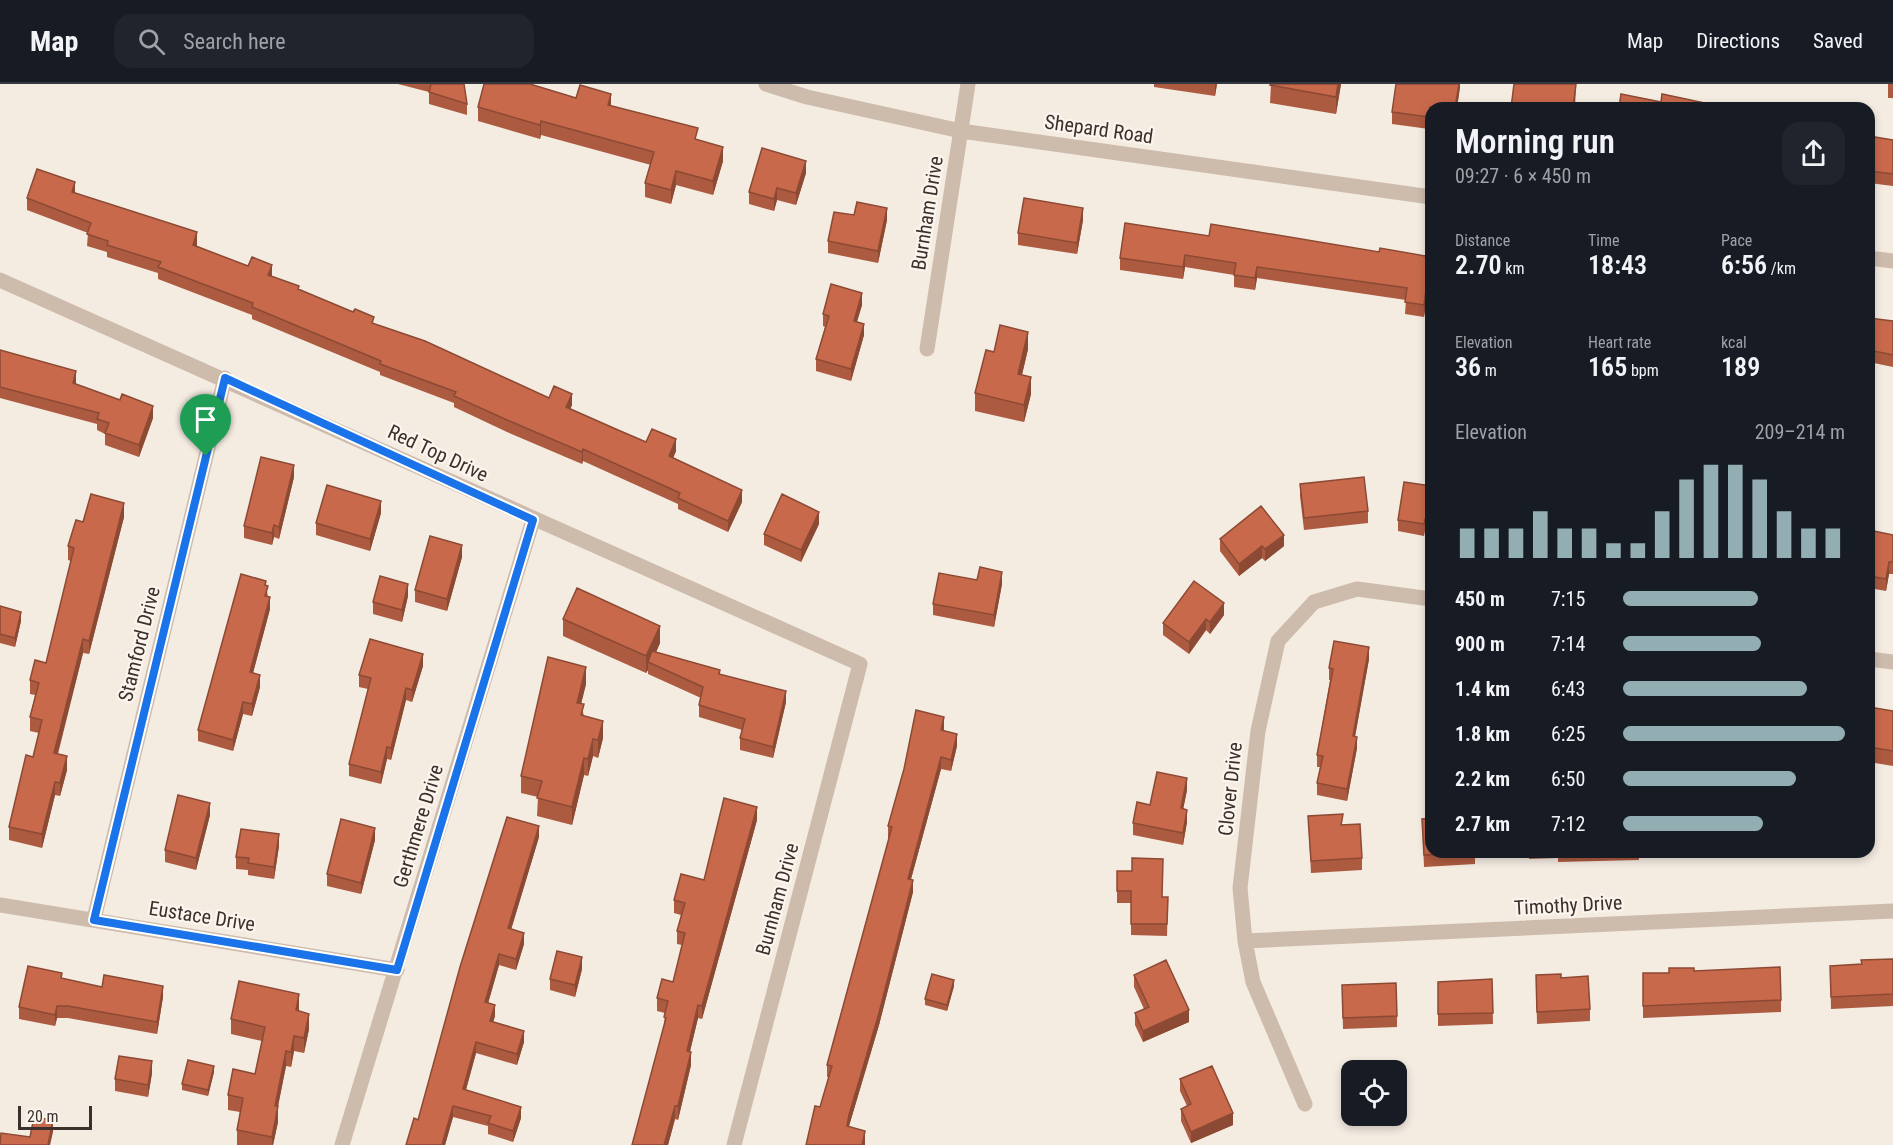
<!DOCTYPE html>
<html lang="en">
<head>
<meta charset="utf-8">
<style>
	:root { --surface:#171b24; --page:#20242c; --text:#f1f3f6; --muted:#9ea1a6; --line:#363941; --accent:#92aeb2 }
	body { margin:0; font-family:"Roboto Condensed",sans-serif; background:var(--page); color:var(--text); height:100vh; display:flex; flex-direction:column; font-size:22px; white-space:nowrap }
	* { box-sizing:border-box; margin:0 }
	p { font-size:20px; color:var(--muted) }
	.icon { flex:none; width:33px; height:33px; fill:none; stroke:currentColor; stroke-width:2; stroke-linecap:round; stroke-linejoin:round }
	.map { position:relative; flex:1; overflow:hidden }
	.panel { position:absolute; left:1425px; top:18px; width:450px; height:756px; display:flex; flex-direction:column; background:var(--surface); border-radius:18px; box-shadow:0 3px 9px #0003 }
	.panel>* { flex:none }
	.fabs { position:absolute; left:1341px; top:976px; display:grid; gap:12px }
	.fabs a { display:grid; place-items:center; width:66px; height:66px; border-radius:12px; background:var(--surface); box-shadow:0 3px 9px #0003; font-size:30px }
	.scale { position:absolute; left:18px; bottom:15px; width:74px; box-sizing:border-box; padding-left:6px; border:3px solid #3b302b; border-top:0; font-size:16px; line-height:21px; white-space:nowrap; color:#3b302b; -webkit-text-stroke:4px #fbf5ee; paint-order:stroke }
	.pin { position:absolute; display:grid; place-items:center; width:51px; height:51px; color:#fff; margin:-62px -26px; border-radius:50% 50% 50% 0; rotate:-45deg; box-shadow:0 0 6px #0007 }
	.pin .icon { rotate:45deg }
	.round { display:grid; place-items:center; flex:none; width:63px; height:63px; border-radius:18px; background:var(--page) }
	.headline { display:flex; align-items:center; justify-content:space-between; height:102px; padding:0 30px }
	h1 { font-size:33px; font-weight:600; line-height:45px }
	.figures { display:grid; grid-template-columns:repeat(3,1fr); gap:9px; height:102px; padding:6px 30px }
	.figures div { display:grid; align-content:center }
	.figures b { font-size:26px; font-weight:600 }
	.figures small { font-size:16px; font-weight:400 }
	.figures p { font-size:16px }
	.chart { height:168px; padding:12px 30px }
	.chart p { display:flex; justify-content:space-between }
	.chart svg { width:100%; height:108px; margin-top:6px; stroke:var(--accent); stroke-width:6 }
	ul { padding:0 30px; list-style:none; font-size:20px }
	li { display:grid; grid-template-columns:96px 72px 1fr; align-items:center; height:45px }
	li i { height:15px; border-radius:8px; background:var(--accent) }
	header { display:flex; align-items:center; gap:36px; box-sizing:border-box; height:84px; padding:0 30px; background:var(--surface); border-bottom:2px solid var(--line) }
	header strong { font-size:28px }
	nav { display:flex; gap:33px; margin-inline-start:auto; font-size:21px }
	.search { width:420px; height:54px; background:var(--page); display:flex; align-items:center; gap:15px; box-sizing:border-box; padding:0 21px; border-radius:18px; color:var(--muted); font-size:22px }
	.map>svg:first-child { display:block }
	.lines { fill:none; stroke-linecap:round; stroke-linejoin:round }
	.minor { stroke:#cdbbac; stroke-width:15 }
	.wall { fill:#ac5a40 }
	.shaded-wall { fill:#8c4a34 }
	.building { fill:#c8694b; stroke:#8c4a34; stroke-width:1.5 }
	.route-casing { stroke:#fff; stroke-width:12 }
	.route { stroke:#1a73e8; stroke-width:8 }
	.labels { text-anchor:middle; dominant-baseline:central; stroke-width:4.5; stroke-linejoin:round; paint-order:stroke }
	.street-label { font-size:20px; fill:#3b302b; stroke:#fbf5ee }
</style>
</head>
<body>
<header>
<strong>Map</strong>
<div class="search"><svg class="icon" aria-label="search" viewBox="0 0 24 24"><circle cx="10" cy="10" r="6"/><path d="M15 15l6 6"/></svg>Search here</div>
<nav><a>Map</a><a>Directions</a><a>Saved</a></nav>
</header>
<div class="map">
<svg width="1893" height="1061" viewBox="0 0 1893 1061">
	<rect width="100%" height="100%" fill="#f4ebe1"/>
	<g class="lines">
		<path class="minor" d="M766,0L807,13L961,47L1431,113
			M1869,174L1893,177
			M0,196L860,580L734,1061
			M927,265L968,0
			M1869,575L1893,578
			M0,821L397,886
			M94,835L225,294
			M1245,857L1893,827
			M1305,1020L1253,898L1245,857L1240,804L1258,647L1278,557L1314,518L1357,505L1431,515
			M342,1061L533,436"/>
	</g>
	<path class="wall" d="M398,0H464L467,20V31L429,20V8Z
		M1154,0H1217L1215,12L1154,3Z
		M1271,0H1341L1336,30L1270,19Z
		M1460,0L1457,24H1431V35H1430L1429,45L1392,40V28Z
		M1888,0H1893V14H1888Z
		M576,14L611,22L698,56L723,77L713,111L676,101L671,120L645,113V99L651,81L541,51L540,55L478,37V23Z
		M1869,52L1893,56V102L1869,99Z
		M806,89L796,121L777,116L774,127L749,120V108Z
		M75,109L197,160V162L272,192L299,205L374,240L549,314L572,321L570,325L618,346L646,358L676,367L673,374L742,418L728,448L678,425V420L583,377L582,380L507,348L454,323V319L380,291V288L252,235V231L158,195V189L107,173V168L87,162L88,149L27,126V114Z
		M854,131L887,136L878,179L828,169V157Z
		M1083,136L1077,170L1018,161V149Z
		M1209,152L1431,173V219L1426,218L1424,233L1405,230L1406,216L1257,194L1255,206L1234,203V191L1185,183L1183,195L1120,186V174Z
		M862,221L857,237L864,251L851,297L816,287V275L825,243L823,242V230Z
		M1869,234L1893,237V283L1869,278Z
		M1028,265L1022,291L1031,310L1024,338L975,327V309L994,268Z
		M0,266L76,298V300L153,334L139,373L105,361V350L97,346V340L0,314Z
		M294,393L279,455L274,453L272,461L244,454V442Z
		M1300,400L1368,427V439L1304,446L1300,412Z
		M1431,402V448L1425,447L1424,452L1398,447V436Z
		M381,429L370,467L316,451V439Z
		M124,433L89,570L83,569L58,670L67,686L60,712L55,711L42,764L9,756V743L33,673L39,649L30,647V633L35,611L30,610V596L46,579L71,477L68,476V462L83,438Z
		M819,440L801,478L764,461V450Z
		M1869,446L1893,451V490H1889L1886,507L1869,504Z
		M1220,455L1284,462L1265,477L1262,474L1239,492L1220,467Z
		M462,473L447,527L415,518V506Z
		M977,496L1002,500L994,543L933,531V520Z
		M266,501L270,525L253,589L260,603L252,632L243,630L233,667L198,657V646Z
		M408,512L402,538L373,530V518Z
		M0,522L21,537L15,563L0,559Z
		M1224,531L1210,550L1206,546L1189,570L1163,551V539Z
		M563,535L660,559L656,568L720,590L786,618L773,674L740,666V654L742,646L699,633V621L701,614L648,590V586L646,589L563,552Z
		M1369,575L1355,652L1357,664L1347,717L1317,711V699L1320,683H1317V671L1330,596H1329V584Z
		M1431,578V611H1427V599Z
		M423,582L412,618L406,616L391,676L387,675L381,700L349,692V680L368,605L359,603V591Z
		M586,600L581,620L584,632L603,654L598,674L593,672L588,692L584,691L572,741L537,732L538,713L521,709V692Z
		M1869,623L1893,627V682L1869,678Z
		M944,645V647L957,662L951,687L941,685L911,795L913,808L879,941L849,1042L865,1058L820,1023L829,993H827V981L889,754H888V742Z
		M1187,706L1183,725L1187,738L1183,761L1133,751V739L1150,721Z
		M210,731L196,786L165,778V766Z
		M1308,732L1343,741L1362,774V786L1311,789Z
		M1422,735L1475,768V780L1424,783Z
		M757,736L702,935L698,934L690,967L691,981L678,1036L675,1035L668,1061H632L664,942L665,929L657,927V914L673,898L682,861L677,860V847L681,831L674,829V816L704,796Z
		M539,753L511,845L524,860L516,886L499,881L488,919L495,932L493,938L524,958L517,981L476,969L466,1006L521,1034L513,1058L488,1050V1042L453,1033L445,1061L418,1036Z
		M375,756L361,810L327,802V790Z
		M279,762L274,795L248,791V786L236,785V773Z
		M1528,768H1668V770L1639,771V776L1558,778V774L1529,775Z
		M1707,768H1768V769L1707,772Z
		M1117,787L1162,813H1168L1167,852L1131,851V819H1117Z
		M1893,875V922L1831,925L1830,882L1861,880Z
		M582,885L575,913L550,906V895Z
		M1694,887L1781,916V928L1643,934V889H1669Z
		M1134,891L1189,938L1143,958L1135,941V929L1144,925L1134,903Z
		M1536,891L1561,894L1590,925V937L1537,940Z
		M62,894L102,903L163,913L157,950L68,934H57L55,942L19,935V923Z
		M1492,895L1493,940L1438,942V898Z
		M1342,901L1397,932V943L1343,945Z
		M954,902L947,927L925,921V915Z
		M299,925V927L309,945L304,969L294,967L291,983L286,982L278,1022V1038L273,1061H237V1046L240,1028L228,1026V1011L255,990L262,957L231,950V935Z
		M214,988L208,1012L182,1006V1000Z
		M152,989L148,1013L115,1007V995Z
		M1180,995L1233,1041L1191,1059L1181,1037V1025L1187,1022L1180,1007Z"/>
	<path class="shaded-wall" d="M1215,0H1217L1215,12Z
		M1338,0H1341L1336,30V13Z
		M1459,0H1460V4L1457,24H1455Z
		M1576,0L1575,24H1573Z
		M611,10V24L608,21Z
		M541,37V51L540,55V41Z
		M723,63V77L713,111V97Z
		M806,77V89L796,121V109Z
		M676,87V101L671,120V106Z
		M75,98V110L72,108Z
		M777,104V116L774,127V115Z
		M887,124V136L878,179V167Z
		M1083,124V136L1077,170V159Z
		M197,148V160L193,173V161Z
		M1185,171V183L1183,195V183Z
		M272,181V193L268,191Z
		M1257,183V194L1255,206V194Z
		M1426,207V218L1424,233V221Z
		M862,209V221L854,248V237Z
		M864,240V251L851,297V285Z
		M1028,248V265L1018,307V290Z
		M76,287V298L73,311V299Z
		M1031,293V310L1024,338V321Z
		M572,310V321L566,335V323Z
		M153,322V334L139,373V361Z
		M676,355V367L669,384V372Z
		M583,365V377L582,380V368Z
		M294,381V393L279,455V443Z
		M742,406V418L728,448V437Z
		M381,417V429L370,467V455Z
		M124,419V433L89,570V557Z
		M819,428V440L801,478V466Z
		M274,441V453L272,461V449Z
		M1284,451V462L1265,477V465Z
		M462,461V473L447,527V515Z
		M1262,462V474L1239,492V480Z
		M1889,478V490L1886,507V495Z
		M1002,488V500L994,543V531Z
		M408,500V512L402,538V526Z
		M270,513V525L250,600V588Z
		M1224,519V531L1210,550V538Z
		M21,528V537L15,563V554Z
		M1206,535V546L1189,570V558Z
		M660,542V559L651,580L648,578V586L646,589V572Z
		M83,555V569L54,683V669Z
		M1369,563V575L1353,664V652Z
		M423,570V582L412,618V606Z
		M586,583V600L577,636V619Z
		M260,591V603L252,632V620Z
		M406,604V616L391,676V664Z
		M786,607V618L773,674V663Z
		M243,618V630L233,667V656Z
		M944,633V645L941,658V646Z
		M603,637V654L598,674V656Z
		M957,650V662L951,687V676Z
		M1357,653V664L1347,717V705Z
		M593,655V672L588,692V675Z
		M387,663V675L381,700V688Z
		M67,672V686L60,712V699Z
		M941,673V685L908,806V795Z
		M584,674V691L572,741V723Z
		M1187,694V706L1181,736V724Z
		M55,698V711L42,764V750Z
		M210,719V731L196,786V774Z
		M757,723V736L702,935V922Z
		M1187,726V738L1183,761V749Z
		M539,742V753L508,856V844Z
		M375,744V756L361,810V799Z
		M279,750V762L274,795V783Z
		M913,796V808L879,941L849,1042H847L849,1031Z
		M524,849V860L516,886V875Z
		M499,870V881L485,930V918Z
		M582,873V885L575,913V901Z
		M954,896V902L947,927V921Z
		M163,902V913L157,950V938Z
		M299,910V925L296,941V926Z
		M495,921V932L490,948V937Z
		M698,921V934L687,980V967Z
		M57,922V934L55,942V931Z
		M1189,926V938L1143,958V947Z
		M309,930V945L304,969V954Z
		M524,947V958L517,981V970Z
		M294,952V967L291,983V968Z
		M476,958V969L463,1016V1005Z
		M286,967V982L275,1037V1022Z
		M691,968V981L678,1036V1022Z
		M152,977V989L148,1013V1001Z
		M214,982V988L208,1012V1006Z
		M278,1022V1038L273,1061H272V1053Z
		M453,1022V1033L445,1061H442Z
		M675,1022V1035L668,1061H664Z
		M521,1023V1034L513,1058V1047Z
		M1233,1029V1041L1191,1059V1048Z
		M53,1036V1048L50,1061H48Z
		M865,1047V1061H862Z"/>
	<path class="building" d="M431,0H464L467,20L429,8Z
		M484,0H530L576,14L580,1L611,10L608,21L698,44L695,55L723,63L713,97L676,87L671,106L645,99L654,68L541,37L540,41L478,23Z
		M1271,0H1338L1336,13L1270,1Z
		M1396,0H1459L1455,24L1430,23L1429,33L1392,28Z
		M1514,0H1576L1573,24H1511Z
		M1621,10L1661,18L1662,10L1705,19L1704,24H1619Z
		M1869,52L1893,56V90L1869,87Z
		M762,64L806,77L796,109L777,104L774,115L749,108Z
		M37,85L75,98L72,108L197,148L193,161L248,182L252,173L272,181L268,191L299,202L298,205L353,228L355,225L374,233L372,239L425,257L549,314L554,302L572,310L566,323L618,346L646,358L652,345L676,355L669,372L742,406L728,437L678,414L680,409L583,365L582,368L507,336L454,312L456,308L380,280L381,277L252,223L253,219L158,183L161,178L107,161L108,157L87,150L91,139L27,114Z
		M1024,114L1083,124L1077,159L1018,149Z
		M857,118L887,124L878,167L828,157L834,128L854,131Z
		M1125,139L1209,152L1211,140L1379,168L1380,164L1431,173V208L1426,207L1424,221L1405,218L1407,204L1257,183L1255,194L1234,191L1236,179L1185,171L1183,183L1120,174Z
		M831,200L862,209L854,237L864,240L851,285L816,275L829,232L823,230Z
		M1869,234L1893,237V271L1869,266Z
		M1000,241L1028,248L1018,290L1031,293L1024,321L975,309L986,266L994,268Z
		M0,266L76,287L73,299L120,316L122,310L153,322L139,361L105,349L109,339L97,335L99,329L0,303Z
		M261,373L294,381L279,443L274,441L272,449L244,442Z
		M1364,393L1368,427L1304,434L1300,400Z
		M1404,398L1431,402V436L1425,435L1424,440L1398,436Z
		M327,401L381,417L370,455L316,439Z
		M91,410L124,419L89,557L83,555L54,669L67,672L60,699L55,698L42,750L9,743L26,671L33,673L42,636L30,633L39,599L30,596L35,576L46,579L74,464L68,462L76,436L83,438Z
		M782,410L819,428L801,466L764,450Z
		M1261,422L1284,451L1265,465L1262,462L1239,480L1220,455Z
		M1869,446L1893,451V478H1889L1886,495L1869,492Z
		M430,452L462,461L447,515L415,506Z
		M980,483L1002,488L994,531L933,520L939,489L977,496Z
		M241,490L266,497L265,501L268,502L265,512L270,513L250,588L260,591L252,620L243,618L233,656L198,646Z
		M380,492L408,500L402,526L373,518Z
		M1194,497L1224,519L1210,538L1206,535L1189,558L1163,539Z
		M577,504L660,542L646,572L563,535Z
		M0,522L21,528L15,554L0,550Z
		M370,555L423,570L412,606L406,604L391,664L387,663L381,688L349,680L371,594L359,591Z
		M1334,557L1369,563L1353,652L1357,653L1347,705L1317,699L1323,672L1317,671L1333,585L1329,584Z
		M652,567L720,586L719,590L786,607L773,663L740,654L745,635L699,621L703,603L648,578Z
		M548,573L586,583L577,619L584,620L581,631L603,637L598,656L593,655L588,675L584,674L572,723L537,714L542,697L521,692Z
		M1431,578V599H1427Z
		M1869,623L1893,627V667L1869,663Z
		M916,626L944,633L941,646L957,650L951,676L941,673L908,795L913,796L879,929L849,1031L847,1042L865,1047L862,1061H806L815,1022L820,1023L832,982L827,981L892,743L888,742L904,685Z
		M1157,688L1187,694L1181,724L1187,726L1183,749L1133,739L1137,718L1150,721Z
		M178,711L210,719L196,774L165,766Z
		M724,714L757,723L702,922L698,921L687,967L691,968L678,1022H675L664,1061H632L666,934L664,933L668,917L657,914L662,895L673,898L685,849L677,847L685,819L674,816L681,790L704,796Z
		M1343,730L1341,741L1360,740L1362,774L1311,777L1308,732Z
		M507,733L539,742L508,844L524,849L516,875L499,870L485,918L495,921L490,937L524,947L517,970L476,958L463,1005L521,1023L513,1047L488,1039L491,1032L453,1022L442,1061H406L414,1034L418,1036L460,883Z
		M1431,734V768H1475L1424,771L1422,735Z
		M341,735L375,744L361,799L327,790Z
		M241,745L279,750L274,783L248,779L249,774L236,773Z
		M1132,774L1163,775L1162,813H1168L1167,840H1131V807H1117V787H1132Z
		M557,867L582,873L575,901L550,895Z
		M1893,875V910L1831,913L1830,882L1862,880L1861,876Z
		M1166,876L1189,926L1143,947L1135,929L1149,923L1134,891Z
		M28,882L62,889L61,894L102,903L104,891L163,902L157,938L68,922H57L55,931L19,923Z
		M1780,883L1781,916L1643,922V889H1669V884H1694V887Z
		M932,890L954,896L947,921L925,915Z
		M1561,890V894L1588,892L1590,925L1537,928L1536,891Z
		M1492,895L1493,929L1438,930V898Z
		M239,897L299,910L296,926L309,930L304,954L294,952L291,968L286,967L275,1022H278L272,1053L237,1046L243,1014L228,1011L233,985L255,990L265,943L231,935Z
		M1396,899L1397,932L1343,934L1342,901Z
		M119,972L152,977L148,1001L115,995Z
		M188,976L214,982L208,1006L182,1000Z
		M1212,982L1233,1029L1191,1048L1181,1025L1191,1020L1180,995Z
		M34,1033L53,1036L48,1061H0L1,1049L30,1053Z"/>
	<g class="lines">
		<defs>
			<path id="route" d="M225,294L533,436L397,886L94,836Z"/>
		</defs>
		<use href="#route" class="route-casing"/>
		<use href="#route" class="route"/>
	</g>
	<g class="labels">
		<g class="street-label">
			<text transform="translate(1099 45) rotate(8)">Shepard Road</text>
			<text transform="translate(927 129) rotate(-81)">Burnham Drive</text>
			<text transform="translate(438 369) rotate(25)">Red Top Drive</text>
			<text transform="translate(139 560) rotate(-76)">Stamford Drive</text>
			<text transform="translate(1230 705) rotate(-84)">Clover Drive</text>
			<text transform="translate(418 742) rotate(-73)">Gerthmere Drive</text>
			<text transform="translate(777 815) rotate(-75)">Burnham Drive</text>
			<text transform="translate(1568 821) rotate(-3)">Timothy Drive</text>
			<text transform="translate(202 832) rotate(9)">Eustace Drive</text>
		</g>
	</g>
</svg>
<div class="fabs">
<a><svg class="icon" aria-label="locate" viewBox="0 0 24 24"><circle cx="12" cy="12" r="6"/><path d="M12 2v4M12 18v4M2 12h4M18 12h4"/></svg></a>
</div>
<div class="scale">20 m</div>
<div class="pin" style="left:206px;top:372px;background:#1e9e55"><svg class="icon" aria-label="arrive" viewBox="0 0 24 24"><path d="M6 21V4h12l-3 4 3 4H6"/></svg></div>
<section class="panel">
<div class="headline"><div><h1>Morning run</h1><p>09:27 · 6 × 450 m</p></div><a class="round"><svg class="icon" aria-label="share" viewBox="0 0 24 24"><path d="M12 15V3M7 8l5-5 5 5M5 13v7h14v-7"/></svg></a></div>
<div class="figures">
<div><p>Distance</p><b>2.70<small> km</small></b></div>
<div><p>Time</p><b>18:43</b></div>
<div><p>Pace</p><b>6:56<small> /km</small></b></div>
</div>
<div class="figures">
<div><p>Elevation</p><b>36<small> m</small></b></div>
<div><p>Heart rate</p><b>165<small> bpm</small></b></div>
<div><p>kcal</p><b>189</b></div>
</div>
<div class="chart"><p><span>Elevation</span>209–214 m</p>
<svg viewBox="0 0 160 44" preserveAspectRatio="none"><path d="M5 44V32M15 44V32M25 44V32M35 44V25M45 44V32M55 44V32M65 44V38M75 44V38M85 44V25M95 44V12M105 44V6M115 44V6M125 44V12M135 44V25M145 44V32M155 44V32"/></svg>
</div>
<ul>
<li><b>450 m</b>7:15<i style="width:61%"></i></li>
<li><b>900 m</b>7:14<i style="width:62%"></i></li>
<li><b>1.4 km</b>6:43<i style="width:83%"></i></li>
<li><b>1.8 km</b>6:25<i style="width:100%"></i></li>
<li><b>2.2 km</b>6:50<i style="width:78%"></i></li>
<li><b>2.7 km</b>7:12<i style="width:63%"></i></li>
</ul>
</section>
</div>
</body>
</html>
